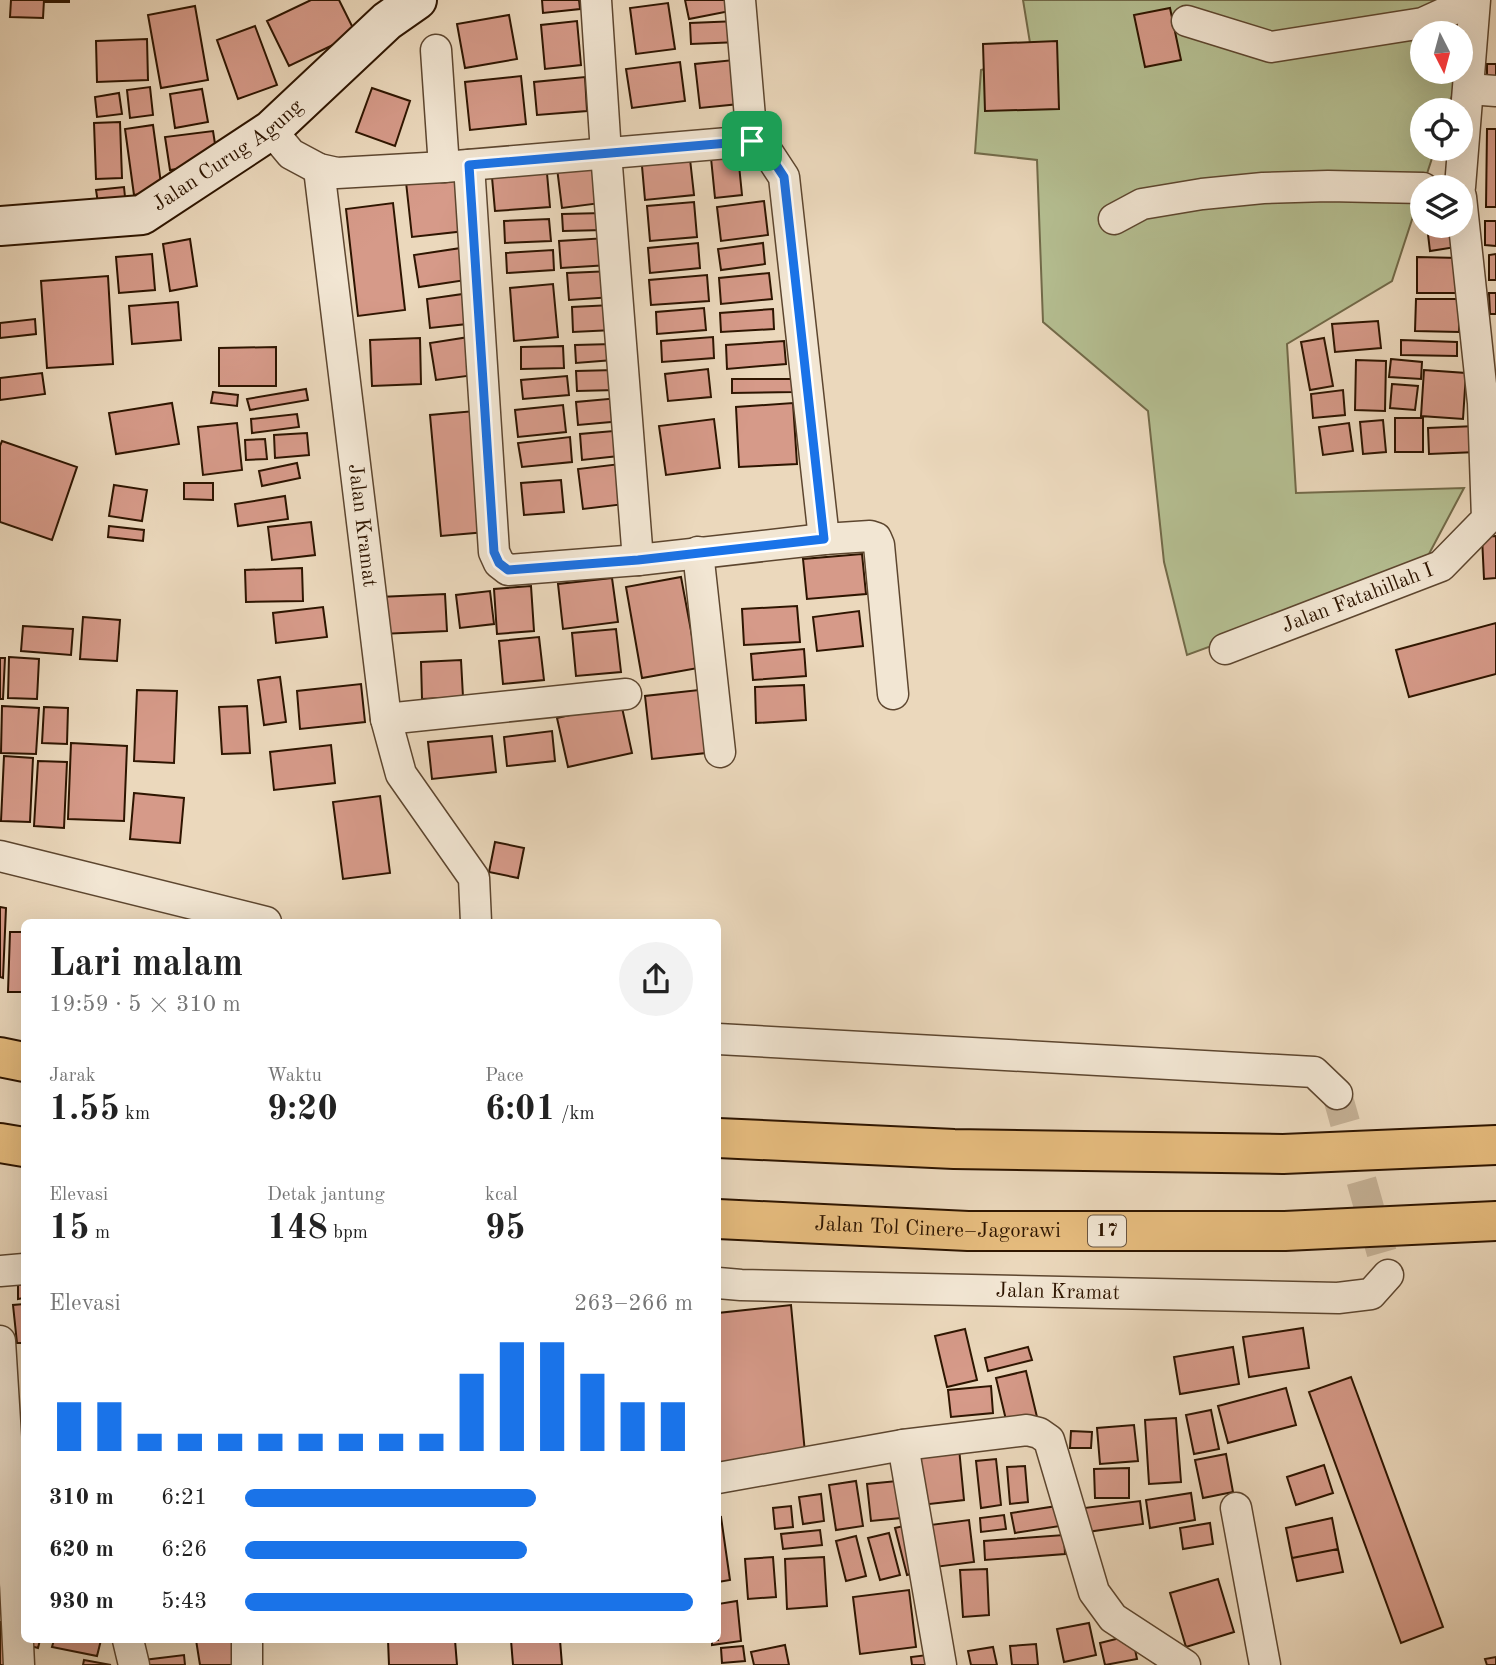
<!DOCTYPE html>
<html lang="id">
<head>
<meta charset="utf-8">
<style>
	:root { --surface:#fff; --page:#f2f2f2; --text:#222; --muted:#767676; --accent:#1a73e8 }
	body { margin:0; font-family:"Old Standard TT",serif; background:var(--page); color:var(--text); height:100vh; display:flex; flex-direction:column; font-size:26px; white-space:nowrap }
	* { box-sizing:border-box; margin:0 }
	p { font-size:23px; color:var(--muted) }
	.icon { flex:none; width:38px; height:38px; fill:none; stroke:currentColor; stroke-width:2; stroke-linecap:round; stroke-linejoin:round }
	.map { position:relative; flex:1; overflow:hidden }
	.sheet { position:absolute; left:21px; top:919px; width:700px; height:724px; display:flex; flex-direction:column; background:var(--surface); border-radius:10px; box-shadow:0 7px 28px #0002 }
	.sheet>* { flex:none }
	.needle { width:46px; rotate:174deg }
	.tools { position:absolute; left:1410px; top:21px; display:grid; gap:14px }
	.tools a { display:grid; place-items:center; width:63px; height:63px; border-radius:50%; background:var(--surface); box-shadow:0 7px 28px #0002; font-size:35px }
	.pin { position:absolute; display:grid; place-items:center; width:60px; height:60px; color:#fff; margin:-30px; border-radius:14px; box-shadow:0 4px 10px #0006 }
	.round { display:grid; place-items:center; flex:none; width:74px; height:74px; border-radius:37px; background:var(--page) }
	.head { display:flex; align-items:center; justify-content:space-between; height:119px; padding:0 28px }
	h1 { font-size:38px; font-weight:700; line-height:52px }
	.figures { display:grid; grid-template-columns:repeat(3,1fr); gap:10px; height:119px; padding:7px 28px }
	.figures div { display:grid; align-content:center }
	.figures b { font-size:35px; font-weight:700 }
	.figures small { font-size:19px; font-weight:400 }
	.figures p { font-size:19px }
	.chart { height:196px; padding:14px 28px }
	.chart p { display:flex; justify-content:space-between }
	.chart svg { width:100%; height:126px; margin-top:7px; stroke:var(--accent); stroke-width:6 }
	ul { padding:0 28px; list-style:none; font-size:23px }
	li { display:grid; grid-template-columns:112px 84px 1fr; align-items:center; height:52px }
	li i { height:18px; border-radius:9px; background:var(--accent) }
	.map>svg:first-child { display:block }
	.green { fill:#b5bf92; stroke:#726a49; stroke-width:2 }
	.building { fill:#d69a89; stroke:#2e1500; stroke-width:2 }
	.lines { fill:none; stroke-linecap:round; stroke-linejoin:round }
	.street-tunnel { stroke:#c5b196; stroke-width:30; stroke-dasharray:30 15; stroke-linecap:butt }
	.street-casing { stroke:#5d462f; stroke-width:33 }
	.secondary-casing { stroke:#2e1500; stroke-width:42 }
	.highway-casing { stroke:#2e1500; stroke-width:42 }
	.street { stroke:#f2e6d3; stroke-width:30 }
	.secondary { stroke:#f2e6d3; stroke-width:38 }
	.highway { stroke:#e6bc7e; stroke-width:38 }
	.route-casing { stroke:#fff; stroke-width:14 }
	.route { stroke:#1a73e8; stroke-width:9 }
	.labels { text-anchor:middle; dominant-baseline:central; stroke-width:5; stroke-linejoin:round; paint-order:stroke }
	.shield { fill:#f2e6d3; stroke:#69543f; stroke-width:2 }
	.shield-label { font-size:19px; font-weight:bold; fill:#2e1500 }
	.street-label { font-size:21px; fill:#2e1500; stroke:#f2e6d3 }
</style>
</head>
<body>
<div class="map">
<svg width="1496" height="1665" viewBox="0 0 1496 1665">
	<rect width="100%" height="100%" fill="#ebd8bc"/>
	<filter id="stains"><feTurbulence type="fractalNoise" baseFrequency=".00286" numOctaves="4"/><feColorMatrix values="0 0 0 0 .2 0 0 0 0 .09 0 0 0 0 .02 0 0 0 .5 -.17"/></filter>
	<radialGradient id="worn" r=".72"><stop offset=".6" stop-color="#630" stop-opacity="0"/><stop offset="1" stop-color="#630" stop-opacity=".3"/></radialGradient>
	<path class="green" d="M1023,0H1445L1448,33H1423V72H1452L1454,90L1447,110H1423V149H1435L1392,281L1287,344L1296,493L1464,488L1421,569L1187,655L1164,562L1148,411L1043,322L1037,160L975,153L981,70L1032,55Z"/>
	<path class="building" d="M11,0H44L43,18L10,17Z
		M45,0H69V2H45Z
		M311,0H339L356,34L289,66L267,21Z
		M542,0H579L580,9L543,13Z
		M685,0H728L730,11L689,19Z
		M668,3L675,49L636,54L630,8Z
		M195,6L208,80L161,88L148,15Z
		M1170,8L1181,60L1145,67L1134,15Z
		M509,15L517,59L465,68L457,24Z
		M577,21L581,65L545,69L541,25Z
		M738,21L739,42L691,44L690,23Z
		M255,26L277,85L238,99L217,40Z
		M147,39L148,80L97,82L96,41Z
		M1057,41L1059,109L985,111L983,44Z
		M734,60L739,104L700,108L695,64Z
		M680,62L685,101L632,108L626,69Z
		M1487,64H1496V88H1487Z
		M521,76L526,124L470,130L465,82Z
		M585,77L587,111L537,115L534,82Z
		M150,87L153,115L130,118L127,90Z
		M372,88L410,101L395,146L356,132Z
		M202,89L208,122L175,128L170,94Z
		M119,93L122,114L97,117L95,97Z
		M120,122L122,178L96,179L94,123Z
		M153,125L162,191L134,195L125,129Z
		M1487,129H1496V207H1486Z
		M213,131L218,163L170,170L165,137Z
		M689,150L694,195L645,200L641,155Z
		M595,155L601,203L562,208L556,160Z
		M738,155L742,195L715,198L711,158Z
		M546,162L550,207L495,211L491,166Z
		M459,176L465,231L412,237L406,182Z
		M124,187L126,207L99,210L96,190Z
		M764,201L768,235L721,241L717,207Z
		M694,202L697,237L650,241L647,206Z
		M393,203L405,310L358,316L346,209Z
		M603,213L604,230L563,231L562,214Z
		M549,219L551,241L505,243L504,221Z
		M1485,221H1496V246L1485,245Z
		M1427,226H1453L1456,247L1430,251Z
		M607,238L609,265L561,268L559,241Z
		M190,239L197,286L170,291L163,244Z
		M698,243L700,268L650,273L648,248Z
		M763,243L765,264L721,270L718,249Z
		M461,248L466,280L419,287L414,255Z
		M553,250L554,270L507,273L506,253Z
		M152,254L155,290L119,293L116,257Z
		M1496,254V280H1489V255Z
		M1417,257L1459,258V293H1417Z
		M612,271L613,297L569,300L567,273Z
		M769,273L772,299L721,304L719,278Z
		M707,275L709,301L651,305L649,280Z
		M108,276L113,364L47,368L41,281Z
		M553,284L558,337L514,341L510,288Z
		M1489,293H1496V314H1490Z
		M463,294L467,324L430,328L427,299Z
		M1416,299H1460L1459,332L1415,331Z
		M178,302L181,340L132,344L129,306Z
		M612,305L613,330L573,332L572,307Z
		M704,308L706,330L657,334L656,312Z
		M773,309L774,329L721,332L720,313Z
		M35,319L36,334L0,338V323Z
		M1378,321L1381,348L1335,352L1332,324Z
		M469,337L475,375L436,380L430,343Z
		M713,337L714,358L662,362L661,341Z
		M420,338L421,384L372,386L370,340Z
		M1324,338L1333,386L1310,390L1301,342Z
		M1401,340L1457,342V356L1401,355Z
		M784,341L786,364L727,369L726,345Z
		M613,344V360L576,363L575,345Z
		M563,346L564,368L521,369V347Z
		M276,347V386H219V348Z
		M1391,359L1422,362L1421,379L1389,377Z
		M1356,360L1386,361L1385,411L1355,410Z
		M708,369L711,397L668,401L665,374Z
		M615,370L616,390L577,391L576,371Z
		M1424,370L1466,373L1463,419L1421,416Z
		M42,373L45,394L0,400V378Z
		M567,376L569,395L523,399L521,380Z
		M732,379H794V392L732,393Z
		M1392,384L1418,386L1415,410L1390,408Z
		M306,389L308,400L250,410L247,399Z
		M1343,390L1345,415L1313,418L1311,394Z
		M213,392L238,395L237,406L211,403Z
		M619,398L622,421L578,425L576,402Z
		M172,403L179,444L116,454L109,413Z
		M793,403L797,464L739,467L736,407Z
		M563,405L566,432L518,437L515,410Z
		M475,411L486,532L441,536L430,415Z
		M297,414L299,427L252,433L251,419Z
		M1395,418H1423V452H1395Z
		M714,419L720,468L666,475L659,426Z
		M1383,420L1386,452L1363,454L1360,422Z
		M237,423L242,470L203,475L198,427Z
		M1349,423L1353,451L1323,455L1319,427Z
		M1476,426L1477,452L1429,454L1428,428Z
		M625,430L628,455L582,460L580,434Z
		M307,433L309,455L275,458L274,435Z
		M570,437L572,462L522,467L518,443Z
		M265,439L267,459L246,460L245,440Z
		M2,441L77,467L52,540L0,522V446Z
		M297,463L300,478L262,486L259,471Z
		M620,464L625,504L583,509L578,469Z
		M561,480L564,512L524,515L521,483Z
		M184,483H213V500L184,499Z
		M114,485L147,490L142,521L109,516Z
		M285,496L288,519L238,526L235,504Z
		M311,522L315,555L272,560L268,527Z
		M109,526L144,530L143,541L108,537Z
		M1496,536V578L1484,579L1482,537Z
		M862,554L866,594L807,599L803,559Z
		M302,568L303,601L246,602L245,570Z
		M681,577L698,668L642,678L626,587Z
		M612,578L618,622L563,629L558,584Z
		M531,586L534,631L497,634L494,589Z
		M490,591L494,624L460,628L456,595Z
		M445,594L447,631L381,634L379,597Z
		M797,606L800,642L744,645L742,609Z
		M323,607L327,637L276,643L273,613Z
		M859,611L863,646L817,651L813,617Z
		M83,617L120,620L117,661L80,659Z
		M1496,623V674L1409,697L1396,650Z
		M23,626L73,629L71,655L21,651Z
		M616,629L621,672L576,676L572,633Z
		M539,637L544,680L503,684L499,641Z
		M804,649L806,676L753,680L751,654Z
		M9,657L39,659L37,699L8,698Z
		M0,658H5L3,699H0Z
		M461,660L463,697L422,699L421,662Z
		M280,677L286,722L264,725L258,680Z
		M361,684L365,722L300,729L297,691Z
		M804,685L806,720L756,723L755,687Z
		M708,689L715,752L652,759L645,696Z
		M137,690L177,691L174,763L134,761Z
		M621,703L632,753L568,767L557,718Z
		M2,706L39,708L36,754L1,753Z
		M247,706L250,753L222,754L219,707Z
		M44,707L68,708L67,744L42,743Z
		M552,731L555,761L507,766L504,737Z
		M492,736L496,772L432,779L428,742Z
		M71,743L127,746L124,821L68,819Z
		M331,745L335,783L274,790L270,752Z
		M4,756L33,758L30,822L1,821Z
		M38,761L67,762L64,828L34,826Z
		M134,793L184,798L180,843L130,839Z
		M380,796L390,873L343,879L333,802Z
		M495,842L524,848L518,878L489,872Z
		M0,907L6,908L3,978L0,977Z
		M10,932H24V992H8Z
		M18,1274H24V1298L18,1299Z
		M24,1304V1343H17L13,1305Z
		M791,1305L805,1453L718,1463V1313Z
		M1303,1328L1309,1368L1249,1377L1243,1337Z
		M965,1329L977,1380L947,1387L935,1336Z
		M1028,1347L1032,1360L988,1371L985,1358Z
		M1233,1347L1239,1384L1180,1394L1174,1357Z
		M1026,1371L1037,1417L1007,1424L996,1378Z
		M1351,1377L1443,1627L1401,1643L1309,1392Z
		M991,1386L993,1413L951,1417L948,1390Z
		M1286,1388L1296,1425L1228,1443L1218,1406Z
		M1211,1410L1219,1449L1194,1454L1186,1415Z
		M1176,1418L1181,1482L1149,1484L1145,1420Z
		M1134,1425L1138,1461L1100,1464L1097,1428Z
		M1071,1431L1092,1432L1091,1448H1070Z
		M959,1448L964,1500L921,1505L915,1453Z
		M1226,1454L1233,1492L1203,1498L1195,1460Z
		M996,1459L1001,1505L981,1508L976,1461Z
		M1324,1465L1333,1493L1296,1505L1287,1477Z
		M1025,1466L1028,1502L1010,1504L1007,1467Z
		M1129,1468V1498H1095L1094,1469Z
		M856,1481L863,1526L836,1530L829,1485Z
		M897,1481L901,1518L871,1521L867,1484Z
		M1191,1493L1195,1520L1150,1528L1146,1500Z
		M821,1494L824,1521L803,1524L799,1497Z
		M1140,1501L1143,1524L1087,1532L1084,1508Z
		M791,1506L793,1527L775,1529L773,1508Z
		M1057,1506L1060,1526L1015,1533L1011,1513Z
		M1004,1515L1006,1529L981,1532L980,1518Z
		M721,1517L730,1580L718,1582V1518Z
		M1332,1518L1338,1549L1292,1558L1286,1528Z
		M969,1520L974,1562L935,1567L930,1525Z
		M1210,1523L1213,1544L1183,1549L1180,1528Z
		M912,1524L924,1571L907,1575L895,1528Z
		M820,1530L822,1545L783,1549L781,1534Z
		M889,1533L900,1575L880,1580L868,1538Z
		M1064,1535L1065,1554L985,1560L984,1541Z
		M856,1536L866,1576L846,1581L836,1541Z
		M1338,1549L1343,1572L1297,1581L1292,1558Z
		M773,1557L776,1597L748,1599L745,1559Z
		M824,1557L827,1606L787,1609L785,1559Z
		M987,1569L989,1615L963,1617L960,1570Z
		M1218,1579L1234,1632L1186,1647L1170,1593Z
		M909,1590L916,1647L860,1654L853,1597Z
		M737,1601L741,1641L712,1645V1640H718V1604Z
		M0,1622H7L11,1665H0Z
		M1089,1623L1096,1655L1064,1662L1057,1629Z
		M1132,1635L1137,1659L1105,1665L1100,1643Z
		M24,1640H40L38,1648L20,1643Z
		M54,1640H101L97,1656L52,1647Z
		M196,1640H235L240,1665H200Z
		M388,1640H455L457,1665H389Z
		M511,1640H560L562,1665H513Z
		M1036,1644L1038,1665H1012L1010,1646Z
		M785,1645L789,1665H754L751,1652Z
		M743,1646L745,1661L722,1663L721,1648Z
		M993,1647L997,1665H971L968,1651Z
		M935,1654L937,1665H912L911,1657Z
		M184,1655L185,1665H144V1660Z
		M1496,1657V1665H1487L1485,1659Z
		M84,1660L111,1665H83Z"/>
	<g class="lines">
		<path class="street-tunnel" d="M1337,1094L1388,1275"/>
		<defs>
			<g id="street">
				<path d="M596,0L606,153L638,560"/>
				<path d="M740,0L752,141"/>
				<path d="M1187,21L1271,47L1423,23L1473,0"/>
				<path d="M436,50L444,167"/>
				<path d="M1469,89L1496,91"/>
				<path d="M271,130L291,154L319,169L337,173L444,167L752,141L763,145L784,177L824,539"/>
				<path d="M469,165L494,552L499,563L508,570L638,560L824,539L870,536L876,538L879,545L893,694"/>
				<path id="s1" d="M319,169L386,719L401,774L474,878L476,922"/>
				<path d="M1460,187L1475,0"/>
				<path d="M1114,219L1142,204L1202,194L1263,188L1328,186L1423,188"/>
				<path d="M698,552L720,752"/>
				<path id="s2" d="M1225,649L1441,566L1487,519L1483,403L1461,197"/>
				<path d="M386,719L626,694"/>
				<path d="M0,856L266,922"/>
				<path d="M718,1039L1314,1072L1337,1094"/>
				<path d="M0,1271L24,1269"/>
				<path id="s3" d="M718,1283L741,1285L1338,1298L1371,1294L1388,1275"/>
				<path d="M0,1341L15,1582L24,1584"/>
				<path d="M903,1445L941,1665"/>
				<path d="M718,1478L903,1445L1027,1430L1039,1433L1049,1440L1094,1592L1113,1618L1185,1665"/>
				<path d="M1236,1508L1265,1665"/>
				<path d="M15,1582L19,1665"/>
				<path d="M128,1640L134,1665"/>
				<path d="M247,1665V1640"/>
			</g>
			<g id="secondary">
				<path id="s4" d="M0,226L142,215L271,130L387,21L417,0"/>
			</g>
			<g id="highway">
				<path d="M0,1057L24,1062"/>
				<path d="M718,1138L954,1149L1283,1154L1496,1145"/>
				<path d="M0,1143L24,1147"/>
				<path id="s5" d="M718,1219L968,1231H1285L1496,1221"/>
			</g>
		</defs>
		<use href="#street" class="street-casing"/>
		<use href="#secondary" class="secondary-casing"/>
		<use href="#highway" class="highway-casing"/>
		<use href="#street" class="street"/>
		<use href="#secondary" class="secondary"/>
		<use href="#highway" class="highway"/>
	</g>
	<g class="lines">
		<defs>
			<path id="route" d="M752,141L763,145L784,177L824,539L638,560L508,570L499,563L494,552L469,165Z"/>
		</defs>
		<use href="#route" class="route-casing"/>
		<use href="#route" class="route"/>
	</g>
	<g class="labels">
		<rect class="shield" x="1088" y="1215.5" width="38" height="31" rx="5"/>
		<g class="shield-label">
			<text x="1107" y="1231">17</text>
		</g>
		<g class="street-label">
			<text stroke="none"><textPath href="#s4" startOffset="247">Jalan Curug Agung</textPath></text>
			<text stroke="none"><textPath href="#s1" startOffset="359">Jalan Kramat</textPath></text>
			<text stroke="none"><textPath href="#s2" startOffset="142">Jalan Fatahillah I</textPath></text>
			<text stroke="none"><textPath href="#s5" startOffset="220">Jalan Tol Cinere–Jagorawi</textPath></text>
			<text stroke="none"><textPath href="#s3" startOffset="340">Jalan Kramat</textPath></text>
		</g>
	</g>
	<rect width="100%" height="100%" filter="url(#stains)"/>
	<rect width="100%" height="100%" fill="url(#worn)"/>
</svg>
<div class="tools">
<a><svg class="needle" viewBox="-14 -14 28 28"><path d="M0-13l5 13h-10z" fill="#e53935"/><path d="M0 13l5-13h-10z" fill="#767676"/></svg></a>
<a><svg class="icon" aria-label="locate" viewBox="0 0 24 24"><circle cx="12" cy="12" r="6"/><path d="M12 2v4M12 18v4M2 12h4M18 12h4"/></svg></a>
<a><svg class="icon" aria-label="layers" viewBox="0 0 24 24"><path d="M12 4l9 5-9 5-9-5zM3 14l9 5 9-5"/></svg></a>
</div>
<div class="pin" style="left:752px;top:141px;background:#1e9e55"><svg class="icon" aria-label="arrive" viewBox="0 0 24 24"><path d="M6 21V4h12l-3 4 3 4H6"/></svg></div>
<section class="sheet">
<div class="head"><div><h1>Lari malam</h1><p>19:59 · 5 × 310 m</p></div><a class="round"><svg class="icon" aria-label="share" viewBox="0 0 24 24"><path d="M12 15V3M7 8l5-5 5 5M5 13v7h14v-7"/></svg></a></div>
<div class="figures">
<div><p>Jarak</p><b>1.55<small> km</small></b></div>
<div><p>Waktu</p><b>9:20</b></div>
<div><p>Pace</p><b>6:01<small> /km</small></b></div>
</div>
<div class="figures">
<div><p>Elevasi</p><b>15<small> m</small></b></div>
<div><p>Detak jantung</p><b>148<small> bpm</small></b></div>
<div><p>kcal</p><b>95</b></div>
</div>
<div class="chart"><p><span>Elevasi</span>263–266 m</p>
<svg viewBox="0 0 160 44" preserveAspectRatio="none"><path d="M5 44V27M15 44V27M25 44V38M35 44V38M45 44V38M55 44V38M65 44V38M75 44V38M85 44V38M95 44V38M105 44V17M115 44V6M125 44V6M135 44V17M145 44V27M155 44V27"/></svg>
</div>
<ul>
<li><b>310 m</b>6:21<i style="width:65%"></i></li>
<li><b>620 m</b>6:26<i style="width:63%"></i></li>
<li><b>930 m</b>5:43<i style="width:100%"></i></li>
</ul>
</section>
</div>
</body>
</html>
